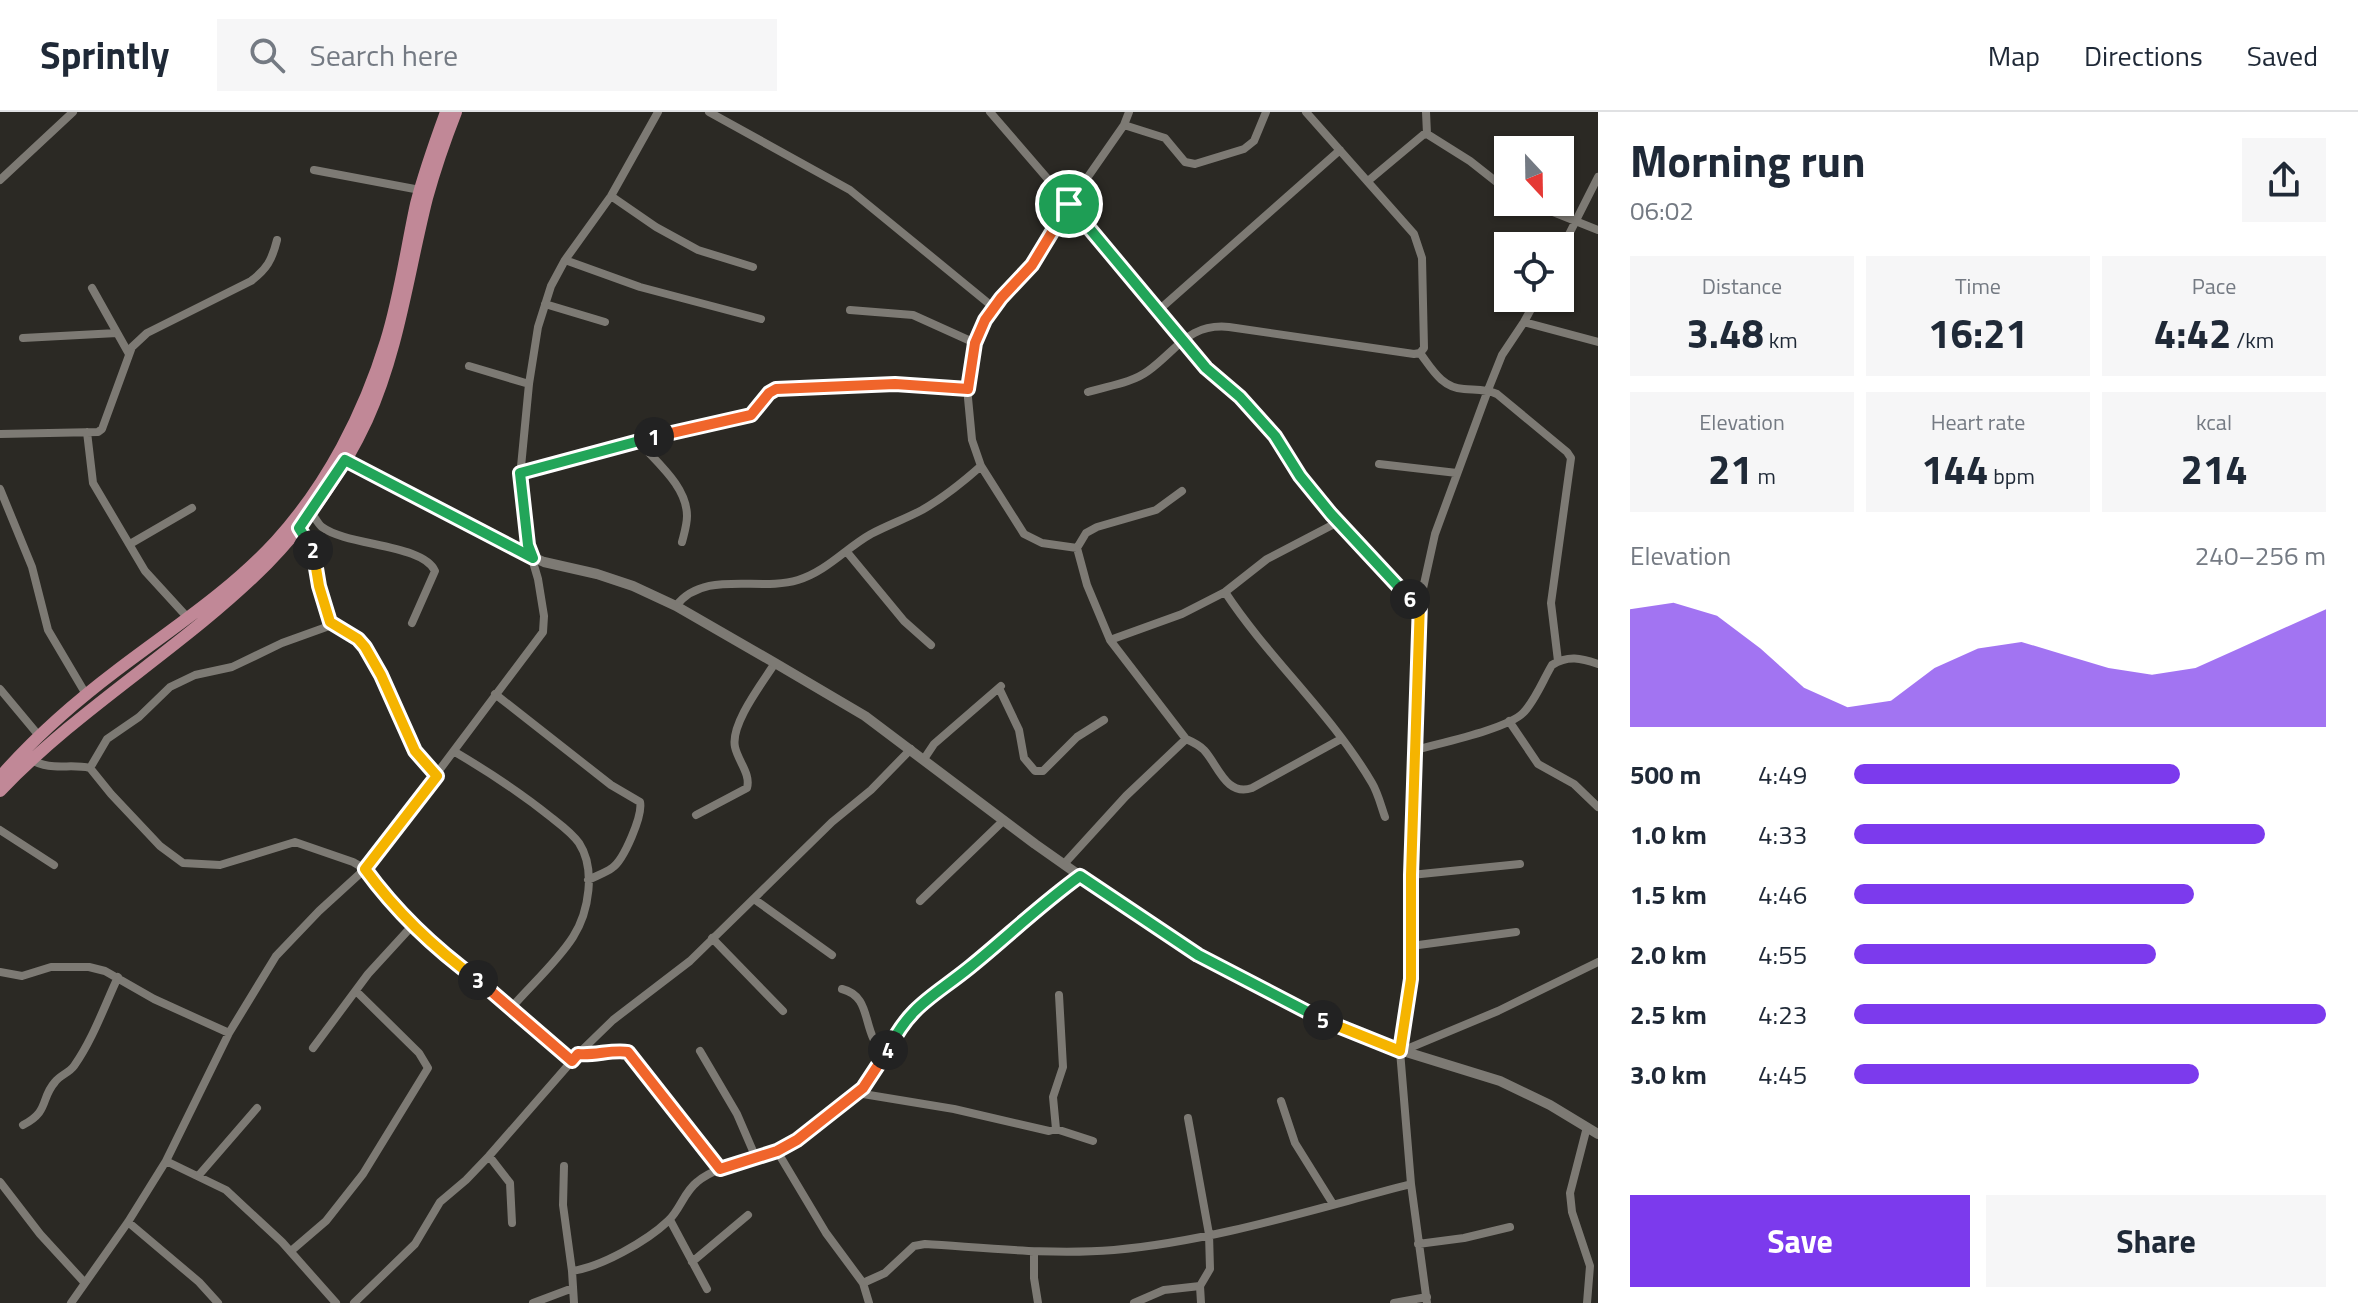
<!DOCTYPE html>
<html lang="en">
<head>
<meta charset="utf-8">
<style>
	:root { --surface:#fff; --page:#f6f6f7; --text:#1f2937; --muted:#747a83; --line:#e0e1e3; --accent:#7c3aed }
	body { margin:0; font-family:"Titillium Web",sans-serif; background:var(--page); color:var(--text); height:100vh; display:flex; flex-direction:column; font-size:30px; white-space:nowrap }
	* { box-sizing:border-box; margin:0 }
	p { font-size:26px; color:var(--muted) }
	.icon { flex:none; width:44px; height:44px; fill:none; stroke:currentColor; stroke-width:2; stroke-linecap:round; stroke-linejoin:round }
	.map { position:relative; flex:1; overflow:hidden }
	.drawer { display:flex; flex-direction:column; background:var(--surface); width:760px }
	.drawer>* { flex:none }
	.needle { width:52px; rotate:158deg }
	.fabs { position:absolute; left:1494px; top:24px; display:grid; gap:16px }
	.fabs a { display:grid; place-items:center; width:80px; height:80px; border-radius:0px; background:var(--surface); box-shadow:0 2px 6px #0004; font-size:40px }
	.pin { position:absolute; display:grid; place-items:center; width:68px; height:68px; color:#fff; margin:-34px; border:4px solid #fff; border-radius:50%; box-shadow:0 2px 8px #0007 }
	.km { position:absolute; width:40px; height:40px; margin:-20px; border-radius:50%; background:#222; color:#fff; font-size:22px; line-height:40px; text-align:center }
	.round { display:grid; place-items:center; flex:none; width:84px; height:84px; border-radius:0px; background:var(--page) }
	.headline { display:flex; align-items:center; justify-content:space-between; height:136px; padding:0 32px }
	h1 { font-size:44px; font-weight:700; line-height:60px }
	.stats { display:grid; grid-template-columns:repeat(3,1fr); gap:12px; height:136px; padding:8px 32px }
	.stats div { display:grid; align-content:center; border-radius:0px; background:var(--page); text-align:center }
	.stats b { font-size:40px; font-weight:700 }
	.stats small { font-size:22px; font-weight:400 }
	.stats p { font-size:22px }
	.chart { height:224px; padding:16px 32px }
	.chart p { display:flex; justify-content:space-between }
	.chart svg { width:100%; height:144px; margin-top:8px; fill:var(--accent); opacity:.7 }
	.button { display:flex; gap:16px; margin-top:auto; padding:16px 32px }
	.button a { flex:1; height:92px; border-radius:0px; background:var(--accent); color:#fff; font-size:32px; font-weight:700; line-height:92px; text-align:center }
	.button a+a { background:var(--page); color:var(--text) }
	ul { padding:0 32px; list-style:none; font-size:26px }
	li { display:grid; grid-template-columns:128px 96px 1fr; align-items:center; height:60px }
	li i { height:20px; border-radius:10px; background:var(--accent) }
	header { display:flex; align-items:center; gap:48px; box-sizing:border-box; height:112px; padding:0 40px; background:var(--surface); border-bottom:2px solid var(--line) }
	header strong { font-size:38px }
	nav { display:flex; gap:44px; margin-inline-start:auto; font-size:28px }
	.search { width:560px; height:72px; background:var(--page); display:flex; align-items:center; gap:20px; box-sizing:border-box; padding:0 28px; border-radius:0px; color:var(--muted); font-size:30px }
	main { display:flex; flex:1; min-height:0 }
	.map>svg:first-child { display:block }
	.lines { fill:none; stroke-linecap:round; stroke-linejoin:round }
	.minor { stroke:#7d7a74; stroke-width:8 }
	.tertiary { stroke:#7d7a74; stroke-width:10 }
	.primary { stroke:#c18897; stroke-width:12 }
	.split-1-casing { stroke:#fff; stroke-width:16 }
	.split-2-casing { stroke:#fff; stroke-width:16 }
	.split-3-casing { stroke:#fff; stroke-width:16 }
	.split-4-casing { stroke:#fff; stroke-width:16 }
	.split-5-casing { stroke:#fff; stroke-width:16 }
	.split-6-casing { stroke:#fff; stroke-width:16 }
	.split-7-casing { stroke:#fff; stroke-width:16 }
	.split-1 { stroke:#f0652b; stroke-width:10 }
	.split-2 { stroke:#22a559; stroke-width:10 }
	.split-3 { stroke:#f5b400; stroke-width:10 }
	.split-4 { stroke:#f0652b; stroke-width:10 }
	.split-5 { stroke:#22a559; stroke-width:10 }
	.split-6 { stroke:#f5b400; stroke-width:10 }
	.split-7 { stroke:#22a559; stroke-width:10 }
</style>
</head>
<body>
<header>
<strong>Sprintly</strong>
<div class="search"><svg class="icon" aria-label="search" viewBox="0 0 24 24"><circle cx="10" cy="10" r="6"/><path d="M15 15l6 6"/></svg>Search here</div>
<nav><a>Map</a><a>Directions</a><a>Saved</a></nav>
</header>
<main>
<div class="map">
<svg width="1598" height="1191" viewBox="0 0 1598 1191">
	<rect width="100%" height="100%" fill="#2b2924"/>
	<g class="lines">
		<path class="minor" d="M709,0L850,78L993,195
			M990,0L1160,197L1206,256L1240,285L1275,324L1300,364L1331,402L1408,486L1420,490
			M1129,0L1124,13L1069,92L1032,153L1001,186L985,208L975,231L969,261L968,286L972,328L981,354L1024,422L1042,431L1077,436L1086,421L1097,415L1156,398L1182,379
			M1306,0L1414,122L1422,146L1424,236L1420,241
			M1426,0L1427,22
			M1124,13L1165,26L1185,50L1195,52L1244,37L1254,29L1266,0
			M314,58L420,78
			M0,68L73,0
			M1368,69L1423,23L1427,22L1470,49L1508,79
			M611,84L656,115L698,138L753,155
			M1528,90L1598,118
			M1560,140L1598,65
			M565,148L640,175L761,207
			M92,176L129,242
			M545,192L605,210
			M1160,197L1340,38
			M850,198L913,203L975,231
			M1524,210L1598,230
			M23,226L117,221
			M1420,241C1432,257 1442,276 1464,277C1476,278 1486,277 1497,282L1567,340L1571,346L1551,491L1558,549
			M469,254L529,272
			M1088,280C1107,274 1132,271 1148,259C1177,238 1189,211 1229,215L1414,242L1420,241
			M87,320L93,371L145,459L188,506
			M0,322L98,320L102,317L132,235L147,221L251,169C267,157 272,148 277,128
			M638,329C656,350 687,374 687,404C687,413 684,422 682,430
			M1379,352L1457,361
			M520,361L629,331L751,303L769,281L776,277L895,272L968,277
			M0,377L32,455L48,518L87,584
			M311,400C314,404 318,412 322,415C347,434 423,432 435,459L412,511
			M299,416L312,434L319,474L330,510L358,527L365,535L381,563L415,639L437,664
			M130,432L192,396
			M1077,436L1087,473L1110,528L1182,502L1225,480L1267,447L1338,410
			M847,440L904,509L931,533
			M1225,480C1269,547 1331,601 1372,671C1378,681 1381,694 1385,705
			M676,494C704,457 759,480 798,468C827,459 846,436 871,422C888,413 905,407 922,398C943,386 963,370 981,354
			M999,576L1019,618L1024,646L1035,659H1043L1077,625L1104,608
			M0,577L40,625
			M495,582L611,673L640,690C643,703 624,748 612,756C605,761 596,764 588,768
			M1509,609L1538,652L1574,672L1598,695
			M1186,627C1193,630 1199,633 1204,638C1218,653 1226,685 1252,676L1341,627
			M1416,638C1440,631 1507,617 1523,601C1535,589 1543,568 1552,553C1568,543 1581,546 1598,552
			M455,640C489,660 521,681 552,706C561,713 572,721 579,731C596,757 589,800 573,825C557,850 532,872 512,895
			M30,647C51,660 69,651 90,656L111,682L160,734L183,751L220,753L295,730L353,750L365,757L391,793L433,835L494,879L572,949
			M924,647L934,632L1001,574
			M90,656L107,627L139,605L170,575L195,563L232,555L282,531L332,513
			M696,703L747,676C751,662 738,649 735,635C730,612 763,570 775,551
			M0,718L54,753
			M1064,752L1126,684L1186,627L1110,528
			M1411,763L1520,752
			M754,787L832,843
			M920,789L1004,708
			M712,826L783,899
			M1411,834L1516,820
			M0,860L22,864L51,855H89L105,859L154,887L229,921
			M842,877C874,885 860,920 885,943
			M313,936L368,862L412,814
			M700,939L737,1002L756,1046
			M1402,939L1498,899L1598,850
			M578,942C595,944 613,937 628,940L720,1057
			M857,981L954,997L1049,1019L1056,1017L1093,1029
			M1281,989L1295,1031L1333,1092
			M1188,1006L1209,1122L1210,1157L1200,1174L1201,1191
			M23,1013C50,999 40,987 55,970C60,963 69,961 74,954C93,927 104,895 118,865
			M1056,1017L1053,985L1063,955L1059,883
			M777,1039L826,1121L863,1171
			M489,1044L510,1071L512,1111
			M166,1049L226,1078L282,1130L336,1191
			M564,1054L563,1093L572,1159
			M199,1063L257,996
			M0,1070L40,1122L84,1170
			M670,1108L707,1177
			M128,1110L199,1170L218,1191
			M1418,1132L1464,1126L1510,1115
			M291,1139L326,1109L363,1062L428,956L419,941L356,879
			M1034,1140V1166L1038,1191
			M692,1150L748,1103
			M71,1191L128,1110L166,1049L229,921L276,844L319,799L365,757L543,520L544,504L538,467L528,433L520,365L529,272L538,215L551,174L565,148L611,84L658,0
			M354,1191L415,1132L440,1090L466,1068L489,1044L578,942L613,908L690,849L832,710L871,678L911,637
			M533,1191L573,1176
			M574,1191L572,1159C601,1155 647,1129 668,1109C680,1098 684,1080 697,1070C719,1052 751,1050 777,1039C806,1027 831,1002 856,982C881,963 886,930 906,907C923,886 947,874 968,857C1006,827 1041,793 1080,764
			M869,1191L863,1171L885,1161L914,1134L925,1132C989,1136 1050,1143 1114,1138C1214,1129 1314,1097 1411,1072
			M1134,1191L1164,1178L1200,1174
			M1394,1191L1427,1185
			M1427,1191L1411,1072L1400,939L1411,867V763L1420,490L1435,422L1488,278L1502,243L1524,210L1537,186
			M1587,1191L1590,1154L1572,1100L1570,1081L1587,1015"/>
		<path class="tertiary" d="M345,348L511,436L544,450L597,462L633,474L676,494L775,551L865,604L1035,732L1123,794L1198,843L1258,875L1327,910L1377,931L1500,969L1550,993L1598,1022"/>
		<path class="primary" d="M0,665C34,626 75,590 116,559C171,517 229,480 276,429C327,373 364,301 386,229C400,184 406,138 416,92C424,61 435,30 446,0
			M0,679C81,594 184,535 267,452C307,411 343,360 367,308C399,237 408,161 427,86C435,57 445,28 456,0"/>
	</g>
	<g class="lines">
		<defs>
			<path id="split-1" d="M654,325L751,303L769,281L776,277L895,272L968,277L975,231L985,208L1001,186L1032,153L1069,92"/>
			<path id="split-2" d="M313,438L299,416L345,348L533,446L528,433L520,361L654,325"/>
			<path id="split-3" d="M313,438L319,474L330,510L358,527L365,535L381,563L415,639L437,664L365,757C397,801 434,836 478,868"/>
			<path id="split-4" d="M478,868L572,949L578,942C594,944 613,937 628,940L720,1057L777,1039L797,1028L863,976L888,938"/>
			<path id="split-5" d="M888,938C910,893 933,885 970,855C1007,825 1041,792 1080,764L1198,843L1323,908"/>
			<path id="split-6" d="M1323,908L1400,939L1411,867V763L1420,490L1410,487"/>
			<path id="split-7" d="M1069,92L1206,256L1240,285L1275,324L1300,364L1331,402L1410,487"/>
		</defs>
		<use href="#split-1" class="split-1-casing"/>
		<use href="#split-2" class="split-2-casing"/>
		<use href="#split-3" class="split-3-casing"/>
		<use href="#split-4" class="split-4-casing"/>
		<use href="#split-5" class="split-5-casing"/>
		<use href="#split-6" class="split-6-casing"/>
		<use href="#split-7" class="split-7-casing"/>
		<use href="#split-1" class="split-1"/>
		<use href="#split-2" class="split-2"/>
		<use href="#split-3" class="split-3"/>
		<use href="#split-4" class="split-4"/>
		<use href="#split-5" class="split-5"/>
		<use href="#split-6" class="split-6"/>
		<use href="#split-7" class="split-7"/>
	</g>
</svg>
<div class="fabs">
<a><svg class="needle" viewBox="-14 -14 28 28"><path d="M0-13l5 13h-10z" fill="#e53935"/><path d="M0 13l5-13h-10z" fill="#747a83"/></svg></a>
<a><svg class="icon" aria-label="locate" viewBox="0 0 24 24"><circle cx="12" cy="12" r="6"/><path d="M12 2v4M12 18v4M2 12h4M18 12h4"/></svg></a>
</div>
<div class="pin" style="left:1069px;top:92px;background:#1e9e55"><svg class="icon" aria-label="arrive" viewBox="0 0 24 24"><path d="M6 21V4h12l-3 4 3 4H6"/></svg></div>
<b class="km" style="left:654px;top:325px">1</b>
<b class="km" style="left:313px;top:438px">2</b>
<b class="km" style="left:478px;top:868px">3</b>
<b class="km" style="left:888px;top:938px">4</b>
<b class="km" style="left:1323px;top:908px">5</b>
<b class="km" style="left:1410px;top:487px">6</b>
</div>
<section class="drawer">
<div class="headline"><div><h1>Morning run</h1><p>06:02</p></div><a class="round"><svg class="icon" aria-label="share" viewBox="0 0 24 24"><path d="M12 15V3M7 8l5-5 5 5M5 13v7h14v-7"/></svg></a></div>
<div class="stats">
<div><p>Distance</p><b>3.48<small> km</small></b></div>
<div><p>Time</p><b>16:21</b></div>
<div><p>Pace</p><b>4:42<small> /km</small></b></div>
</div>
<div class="stats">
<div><p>Elevation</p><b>21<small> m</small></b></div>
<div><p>Heart rate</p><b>144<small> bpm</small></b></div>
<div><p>kcal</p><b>214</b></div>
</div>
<div class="chart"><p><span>Elevation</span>240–256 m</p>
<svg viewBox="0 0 160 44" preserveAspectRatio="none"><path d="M0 44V8L10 6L20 10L30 20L40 32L50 38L60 36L70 26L80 20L90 18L100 22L110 26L120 28L130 26L140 20L150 14L160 8V44z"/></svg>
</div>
<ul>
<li><b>500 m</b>4:49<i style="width:69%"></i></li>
<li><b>1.0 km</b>4:33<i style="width:87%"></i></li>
<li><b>1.5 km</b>4:46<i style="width:72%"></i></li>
<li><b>2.0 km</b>4:55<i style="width:64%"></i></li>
<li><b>2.5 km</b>4:23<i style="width:100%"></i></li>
<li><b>3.0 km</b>4:45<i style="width:73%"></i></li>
</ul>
<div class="button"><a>Save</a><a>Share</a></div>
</section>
</main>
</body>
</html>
